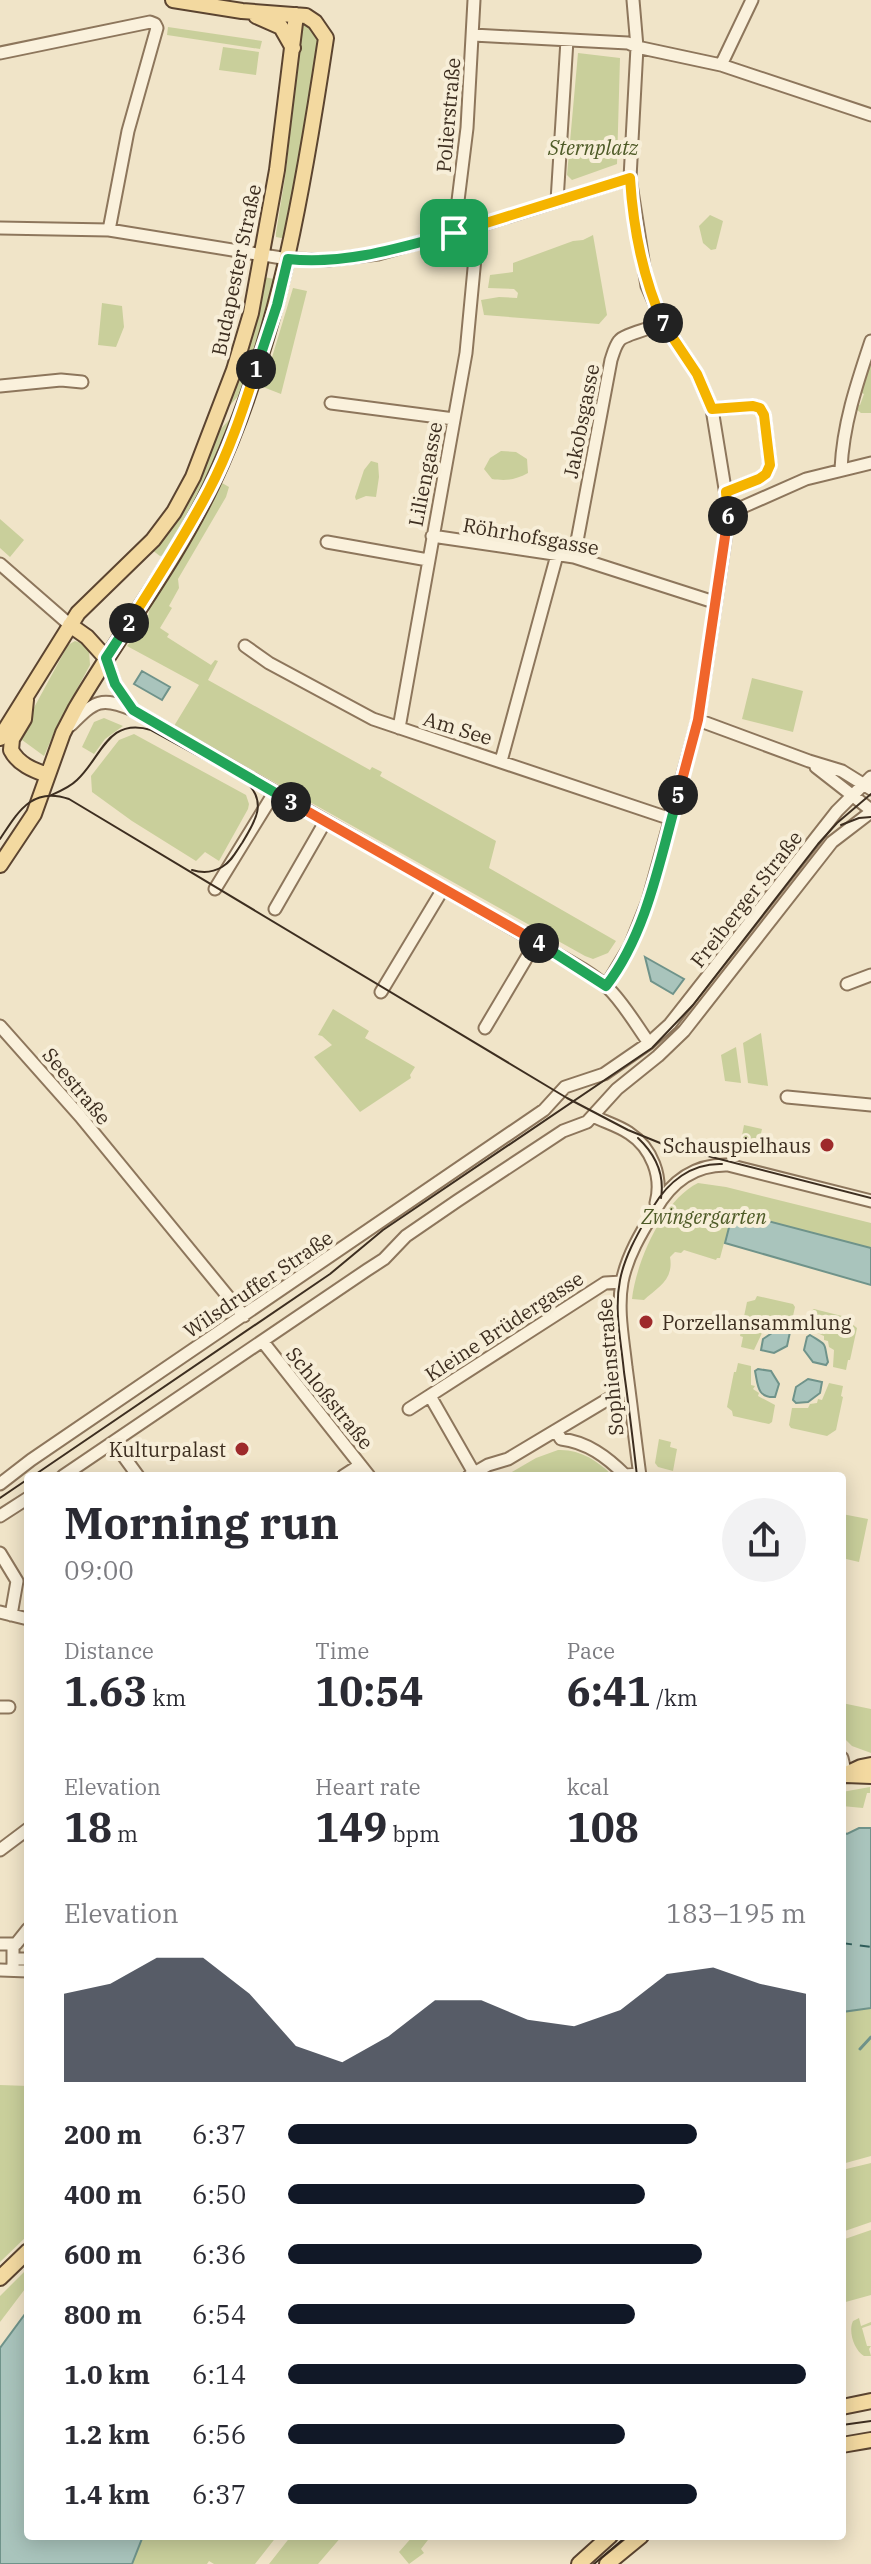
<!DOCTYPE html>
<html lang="en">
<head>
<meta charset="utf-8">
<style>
	:root { --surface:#fff; --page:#f2f2f3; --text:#2b2b33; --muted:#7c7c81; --accent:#111827 }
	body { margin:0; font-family:"IBM Plex Serif",serif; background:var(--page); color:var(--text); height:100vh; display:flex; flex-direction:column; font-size:30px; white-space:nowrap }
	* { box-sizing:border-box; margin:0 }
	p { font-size:26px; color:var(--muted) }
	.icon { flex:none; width:44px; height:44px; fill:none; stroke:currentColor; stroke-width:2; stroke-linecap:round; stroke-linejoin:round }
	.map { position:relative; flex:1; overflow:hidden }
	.drawer { position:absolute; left:24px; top:1472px; width:822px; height:1068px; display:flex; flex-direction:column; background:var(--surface); border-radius:8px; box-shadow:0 4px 20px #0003 }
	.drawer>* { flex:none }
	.pin { position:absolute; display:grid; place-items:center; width:68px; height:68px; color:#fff; margin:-34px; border-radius:16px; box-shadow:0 4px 12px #0006 }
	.km { position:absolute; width:40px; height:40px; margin:-20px; border-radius:50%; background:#222; color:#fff; font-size:22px; line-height:40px; text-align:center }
	.round { display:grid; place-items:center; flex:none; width:84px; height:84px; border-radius:42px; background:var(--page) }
	.summary { display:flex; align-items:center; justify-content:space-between; height:136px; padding:0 40px }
	h1 { font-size:44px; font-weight:800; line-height:60px }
	.metrics { display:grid; grid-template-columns:repeat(3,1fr); gap:12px; height:136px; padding:8px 40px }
	.metrics div { display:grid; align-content:center }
	.metrics b { font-size:40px; font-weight:800 }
	.metrics small { font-size:22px; font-weight:400 }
	.metrics p { font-size:22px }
	.chart { height:224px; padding:16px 40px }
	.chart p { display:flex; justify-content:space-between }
	.chart svg { width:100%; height:144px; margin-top:8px; fill:var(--accent); opacity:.7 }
	ul { padding:0 40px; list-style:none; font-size:26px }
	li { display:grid; grid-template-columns:128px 96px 1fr; align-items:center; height:60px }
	li i { height:20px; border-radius:10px; background:var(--accent) }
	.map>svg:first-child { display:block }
	.green { fill:#c9cf9b }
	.water { fill:#a9c4bc; stroke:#6f938a; stroke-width:2 }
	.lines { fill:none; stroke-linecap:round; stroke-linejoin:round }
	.stream { stroke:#6f938a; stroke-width:3 }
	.ferry { stroke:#2f5d5a; stroke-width:2; stroke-dasharray:10 8; stroke-linecap:butt }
	.minor-casing { stroke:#8d765c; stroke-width:15 }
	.major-casing { stroke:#5b4430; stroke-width:18 }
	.minor { stroke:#faf1dc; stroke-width:11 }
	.major { stroke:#f3d9a0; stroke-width:14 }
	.tram { stroke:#3d2e20; stroke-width:2 }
	.split-1-casing { stroke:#fff; stroke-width:16 }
	.split-2-casing { stroke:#fff; stroke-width:16 }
	.split-3-casing { stroke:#fff; stroke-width:16 }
	.split-4-casing { stroke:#fff; stroke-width:16 }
	.split-5-casing { stroke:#fff; stroke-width:16 }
	.split-6-casing { stroke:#fff; stroke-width:16 }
	.split-7-casing { stroke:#fff; stroke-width:16 }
	.split-8-casing { stroke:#fff; stroke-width:16 }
	.split-1 { stroke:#22a559; stroke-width:10 }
	.split-2 { stroke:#f5b400; stroke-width:10 }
	.split-3 { stroke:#22a559; stroke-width:10 }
	.split-4 { stroke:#f0652b; stroke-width:10 }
	.split-5 { stroke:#22a559; stroke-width:10 }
	.split-6 { stroke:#f0652b; stroke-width:10 }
	.split-7 { stroke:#f5b400; stroke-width:10 }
	.split-8 { stroke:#f5b400; stroke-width:10 }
	.poi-dot { fill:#9e2a2b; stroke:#f7eed8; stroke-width:3 }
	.labels { text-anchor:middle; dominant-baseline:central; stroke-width:8; stroke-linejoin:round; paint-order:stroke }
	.street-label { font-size:20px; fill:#3d2e20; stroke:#f7eed8 }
	.park-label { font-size:20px; font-style:italic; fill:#4d5a26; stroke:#f7eed8 }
	.poi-label { font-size:20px; fill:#3d2e20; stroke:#f7eed8; text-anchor:end }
</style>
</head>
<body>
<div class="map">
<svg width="871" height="2564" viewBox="0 0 871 2564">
	<rect width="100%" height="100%" fill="#f0e4c8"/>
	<path class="green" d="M302,20C310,23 316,32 317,40L308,117L287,239L276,237V233L286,171Z
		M168,27L262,41L260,49L167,35Z
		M223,47L259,52L256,75L219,70Z
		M578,53L620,58L617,164L572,180L567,175Z
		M710,215L723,221L716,249L711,250L703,243L699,226Z
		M593,235L607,315L599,324L484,315L481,300L499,297L517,298L518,293L514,289L488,288L490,275L513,272V263L573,241L583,240Z
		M264,277L279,280L248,385L224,412Z
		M293,288L307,291L281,394L263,387Z
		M102,303L122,306L124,327L116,347L98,345Z
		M871,358V413H861L855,408L857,404L860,405L864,394L860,392Z
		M229,420C233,451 182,527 166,555L160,556L152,550L217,433Z
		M501,451L516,452L527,459L528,473C515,480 506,481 492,479L484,469L490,458Z
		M371,461L378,463L379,477L376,497L366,496L356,500L355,497L364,470Z
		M222,483L229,487L226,497L178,579L179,588L169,606L172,608L160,628L169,634L167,637L211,665L215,660L218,661L208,680L370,770L372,767L382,772L380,776L496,841L489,868L616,941L608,953L593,959L585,956L174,726L199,685L127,646L147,622L150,606L176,566Z
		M0,519L24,540L10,557L0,548Z
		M75,641L84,644L89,651L90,665L57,726L44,756L18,737L68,645Z
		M752,678L803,691L793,732L742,719Z
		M104,718L123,726L105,739L94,754L82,747L94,722Z
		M134,734L246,795L249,804L248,809L219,861L205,852L196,861L132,821L92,792L91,776L119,740Z
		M333,1009L369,1031L365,1038L415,1067L410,1075L411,1078L360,1112L314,1057L332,1045L322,1036L318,1035Z
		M761,1033L768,1086L748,1083L743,1043Z
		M736,1047L741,1083L725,1081L721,1055Z
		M744,1125L762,1129L756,1155L739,1151Z
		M698,1183L726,1187L871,1223V1285L724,1243L720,1258H717L716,1260L684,1250L681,1253L675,1252L670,1257C674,1280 658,1287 644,1300L632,1299C636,1262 663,1200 698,1183Z
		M757,1296L793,1304L795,1307L791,1325H775L773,1329L766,1330L765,1334L762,1333L754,1350L741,1347L743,1337L740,1336L747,1302L755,1300Z
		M814,1309L850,1318L851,1323L857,1328L850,1360H848L846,1370L833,1367L834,1350L829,1347L828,1341L824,1340V1336L808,1329L811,1311Z
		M738,1363L751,1366V1385L755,1386L753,1389L759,1393L758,1396L775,1405L772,1422L769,1424L733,1416L732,1411L727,1407L734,1372H736Z
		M829,1383L843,1386L841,1396L843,1397L836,1430L827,1436L791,1428L789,1425L792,1408H808L810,1404L817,1403L818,1399L822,1400Z
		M659,1439L671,1442L670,1447L677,1449L673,1471L658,1467L655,1463Z
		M558,1450C580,1449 598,1461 613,1476H505L536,1458Z
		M842,1514L868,1519L859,1562L842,1558Z
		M842,1703L871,1709V1753L852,1746L842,1736Z
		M870,1787V1793H867L863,1808L842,1806V1792Z
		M871,2008V2156L842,2164V2012Z
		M0,2085L28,2086V2235L0,2262Z
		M871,2163V2222L842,2232V2170Z
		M871,2230V2295L842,2303V2240Z
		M28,2268V2285L0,2322V2296Z
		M859,2318L861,2326L871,2322V2325L862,2328L867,2346H871L869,2349L871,2356H864C854,2350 848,2331 853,2321Z
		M143,2536H277L255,2564H214L209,2561L207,2564H132Z
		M291,2536H342L318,2564H269Z
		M413,2536H431L421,2549L424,2553L409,2564L399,2552Z"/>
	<path class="water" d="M142,671L170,687L162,700L134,684Z
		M645,957L684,979L673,994L651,981Z
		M733,1212L871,1248V1285L725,1243Z
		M778,1329H787L790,1332L787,1346L774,1353L761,1350L763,1339Z
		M810,1335C829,1347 823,1341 828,1362L826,1365L813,1362L804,1350L807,1337Z
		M758,1369L771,1371L779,1384L775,1397C757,1398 758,1385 755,1371Z
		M808,1379L822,1382L820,1393L808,1402L796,1403L793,1400L796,1387Z
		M859,1828H871V2008L842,2012V1832L847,1834Z
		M28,2310V2536H143L132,2564H0V2348Z"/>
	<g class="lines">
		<path class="stream" d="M860,2049L871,2037"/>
		<path class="ferry" d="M842,1943L871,1947"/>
		<defs>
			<path id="minor" d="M473,35L628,43L637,47L721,65L871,115
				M0,53L150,22L155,24L157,28L128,131L109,230
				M721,65L752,0
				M557,201L567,40
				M0,228L109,230L288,259L328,260L378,254L478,226L630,178
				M454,233L467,128L474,0
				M0,386L61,380L82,382
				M331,403L454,419
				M712,409L753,406L760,408L764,415L770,465L766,474L759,479L726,492
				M841,469C843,424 857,383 871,341
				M729,513L806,479L871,463
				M432,536L574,557L714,602
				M327,542L428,560
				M574,557L611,360C613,354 615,346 619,341C624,334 652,329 663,322
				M0,564L70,625
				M245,646L269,663L373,719L671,819
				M106,658L115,684L132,710
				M698,720L809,761L842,771L871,789
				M71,725C95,701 101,696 133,710L536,942C559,956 587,969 607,987C623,1002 636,1025 649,1043
				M399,728L466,353L478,226
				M501,761L557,555
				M816,767L871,810
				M215,889L274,793
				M275,909L325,822
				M847,984L871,975
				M606,986L630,946L648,901L698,720L729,513L712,409L697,374L663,322L647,286L630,178L637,47L633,0
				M381,992L443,889
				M0,1026L80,1116L244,1316
				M485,1028L536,942
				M787,1097L871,1105
				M593,1116C605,1122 619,1126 629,1133C652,1148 663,1177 656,1203
				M263,1342L369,1476
				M430,1396L474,1473
				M409,1409L605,1283L622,1282
				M556,1431L561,1439C587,1442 607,1457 625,1475L639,1474
				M114,1443L138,1476
				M63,1476L367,1270L384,1259L406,1236L457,1201L563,1131L587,1122L617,1089L658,1056L684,1031L832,842L871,812
				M343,1476L360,1465
				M469,1476L488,1465L508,1459L620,1392L629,1390
				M640,1476C635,1440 631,1403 626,1367C623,1339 617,1310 622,1282C627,1256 641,1233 655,1210C671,1182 694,1164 728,1165L871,1201
				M0,1484L31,1460L544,1110L565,1087L604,1074L649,1043L670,1024L837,811L871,777
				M0,1516L28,1498
				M0,1553L17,1581L11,1615
				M0,1612L28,1619
				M0,1707H9
				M842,1758L846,1775
				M0,1850L28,1829
				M0,1944H16L28,1929
				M13,1944V1970
				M13,1959H28
				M0,1970L28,1971"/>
			<path id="major" d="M256,16L281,27L293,48
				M70,625L87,637L106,658
				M26,700L24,719L12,739L11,750C18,764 33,770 47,775
				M0,738L78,613L153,540L174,512L193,477L234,370L251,313L277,170L296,15
				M0,865L34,814L63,733L76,708C120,633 175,563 212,484C278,343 303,191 326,38L315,22L306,16L242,11L173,0
				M846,1775L871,1776
				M842,1776L861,1767L871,1765
				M0,2278L28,2251
				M842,2407L871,2401
				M842,2445L871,2440
				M579,2564L610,2536
				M607,2564L641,2536"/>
		</defs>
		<use href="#minor" class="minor-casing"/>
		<use href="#major" class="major-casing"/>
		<use href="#minor" class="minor"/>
		<use href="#major" class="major"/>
		<path class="tram" d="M49,796C58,792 69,788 77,780C102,757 107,717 151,730L246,782C268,802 255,822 242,843C236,852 231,862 222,867C212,873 202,873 192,870
			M841,825L859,818L871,817
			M0,839C18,812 32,786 69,799L567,1098L628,1130L665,1145L871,1198
			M638,1138C655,1154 665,1173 661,1198
			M33,1476L330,1274L383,1230L652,1048L693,1005L818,844L837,823L871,794
			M637,1476C633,1441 629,1407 624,1372C621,1341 614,1310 620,1280C625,1254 640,1230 653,1207C668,1182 691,1163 722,1164
			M0,1498L28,1479
			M842,2425L871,2421
			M594,2564L627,2536"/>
	</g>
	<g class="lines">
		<defs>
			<path id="split-1" d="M256,369L277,305L288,259C345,265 399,248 454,233"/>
			<path id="split-2" d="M129,623C157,579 185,536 209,490C229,452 243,410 256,369"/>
			<path id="split-3" d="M129,623L106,658L115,684L133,710L291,802"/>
			<path id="split-4" d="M291,802L539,943"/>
			<path id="split-5" d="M539,943L606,986C647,933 660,859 678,795"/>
			<path id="split-6" d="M678,795L698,720L728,516"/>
			<path id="split-7" d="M663,323L697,374L712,409L753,406L760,408L764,415L770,465L766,474L759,479L726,492L728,516"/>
			<path id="split-8" d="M454,233L630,178C633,227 643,278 663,323"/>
		</defs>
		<use href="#split-1" class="split-1-casing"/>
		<use href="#split-2" class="split-2-casing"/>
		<use href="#split-3" class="split-3-casing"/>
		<use href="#split-4" class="split-4-casing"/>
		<use href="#split-5" class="split-5-casing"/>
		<use href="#split-6" class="split-6-casing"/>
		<use href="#split-7" class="split-7-casing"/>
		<use href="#split-8" class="split-8-casing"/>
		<use href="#split-1" class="split-1"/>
		<use href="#split-2" class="split-2"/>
		<use href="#split-3" class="split-3"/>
		<use href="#split-4" class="split-4"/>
		<use href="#split-5" class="split-5"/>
		<use href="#split-6" class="split-6"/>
		<use href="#split-7" class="split-7"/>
		<use href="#split-8" class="split-8"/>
	</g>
	<g class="poi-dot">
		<circle cx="827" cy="1145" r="8"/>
		<circle cx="646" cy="1322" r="8"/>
		<circle cx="242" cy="1449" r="8"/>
	</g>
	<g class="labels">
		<g class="street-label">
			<text transform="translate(448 115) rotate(-85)">Polierstraße</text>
			<text transform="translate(236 270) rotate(-78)">Budapester Straße</text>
			<text transform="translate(581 421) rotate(-79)">Jakobsgasse</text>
			<text transform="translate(425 474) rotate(-79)">Liliengasse</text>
			<text transform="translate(531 536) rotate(10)">Röhrhofsgasse</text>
			<text transform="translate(458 728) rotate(17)">Am See</text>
			<text transform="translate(746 899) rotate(-52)">Freiberger Straße</text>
			<text transform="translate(77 1086) rotate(50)">Seestraße</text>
			<text transform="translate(258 1284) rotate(-34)">Wilsdruffer Straße</text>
			<text transform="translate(504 1326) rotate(-33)">Kleine Brüdergasse</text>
			<text transform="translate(610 1367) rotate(-95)">Sophienstraße</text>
			<text transform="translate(330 1398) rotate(51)">Schloßstraße</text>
		</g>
		<g class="park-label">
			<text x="593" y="147">Sternplatz</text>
			<text x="704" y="1216">Zwingergarten</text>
		</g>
		<g class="poi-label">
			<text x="811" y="1145">Schauspielhaus</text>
			<text x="662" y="1322" text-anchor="start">Porzellansammlung</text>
			<text x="226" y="1449">Kulturpalast</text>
		</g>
	</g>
</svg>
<div class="pin" style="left:454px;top:233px;background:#1e9e55"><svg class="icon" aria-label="arrive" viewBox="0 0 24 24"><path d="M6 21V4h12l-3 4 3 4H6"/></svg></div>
<b class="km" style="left:256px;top:369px">1</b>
<b class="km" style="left:129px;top:623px">2</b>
<b class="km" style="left:291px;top:802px">3</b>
<b class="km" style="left:539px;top:943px">4</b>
<b class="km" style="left:678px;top:795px">5</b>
<b class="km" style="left:728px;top:516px">6</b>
<b class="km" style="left:663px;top:323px">7</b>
<section class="drawer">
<div class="summary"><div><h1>Morning run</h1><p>09:00</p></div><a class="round"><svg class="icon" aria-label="share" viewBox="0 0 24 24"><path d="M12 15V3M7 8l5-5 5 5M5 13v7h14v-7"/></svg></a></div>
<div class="metrics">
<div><p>Distance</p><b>1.63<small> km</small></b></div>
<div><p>Time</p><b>10:54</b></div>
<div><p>Pace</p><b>6:41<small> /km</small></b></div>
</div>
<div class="metrics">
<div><p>Elevation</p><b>18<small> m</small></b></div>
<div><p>Heart rate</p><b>149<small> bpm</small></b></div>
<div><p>kcal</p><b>108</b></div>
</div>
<div class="chart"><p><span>Elevation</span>183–195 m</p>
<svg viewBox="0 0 160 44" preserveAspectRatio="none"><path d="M0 44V17L10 14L20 6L30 6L40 17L50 33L60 38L70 30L80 19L90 19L100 25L110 27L120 22L130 11L140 9L150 14L160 17V44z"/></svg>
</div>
<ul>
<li><b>200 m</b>6:37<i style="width:79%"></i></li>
<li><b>400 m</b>6:50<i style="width:69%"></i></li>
<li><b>600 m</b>6:36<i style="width:80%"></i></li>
<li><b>800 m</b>6:54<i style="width:67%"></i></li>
<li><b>1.0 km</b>6:14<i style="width:100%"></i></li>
<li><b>1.2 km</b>6:56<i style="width:65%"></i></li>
<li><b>1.4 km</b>6:37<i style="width:79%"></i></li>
</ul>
</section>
</div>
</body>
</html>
